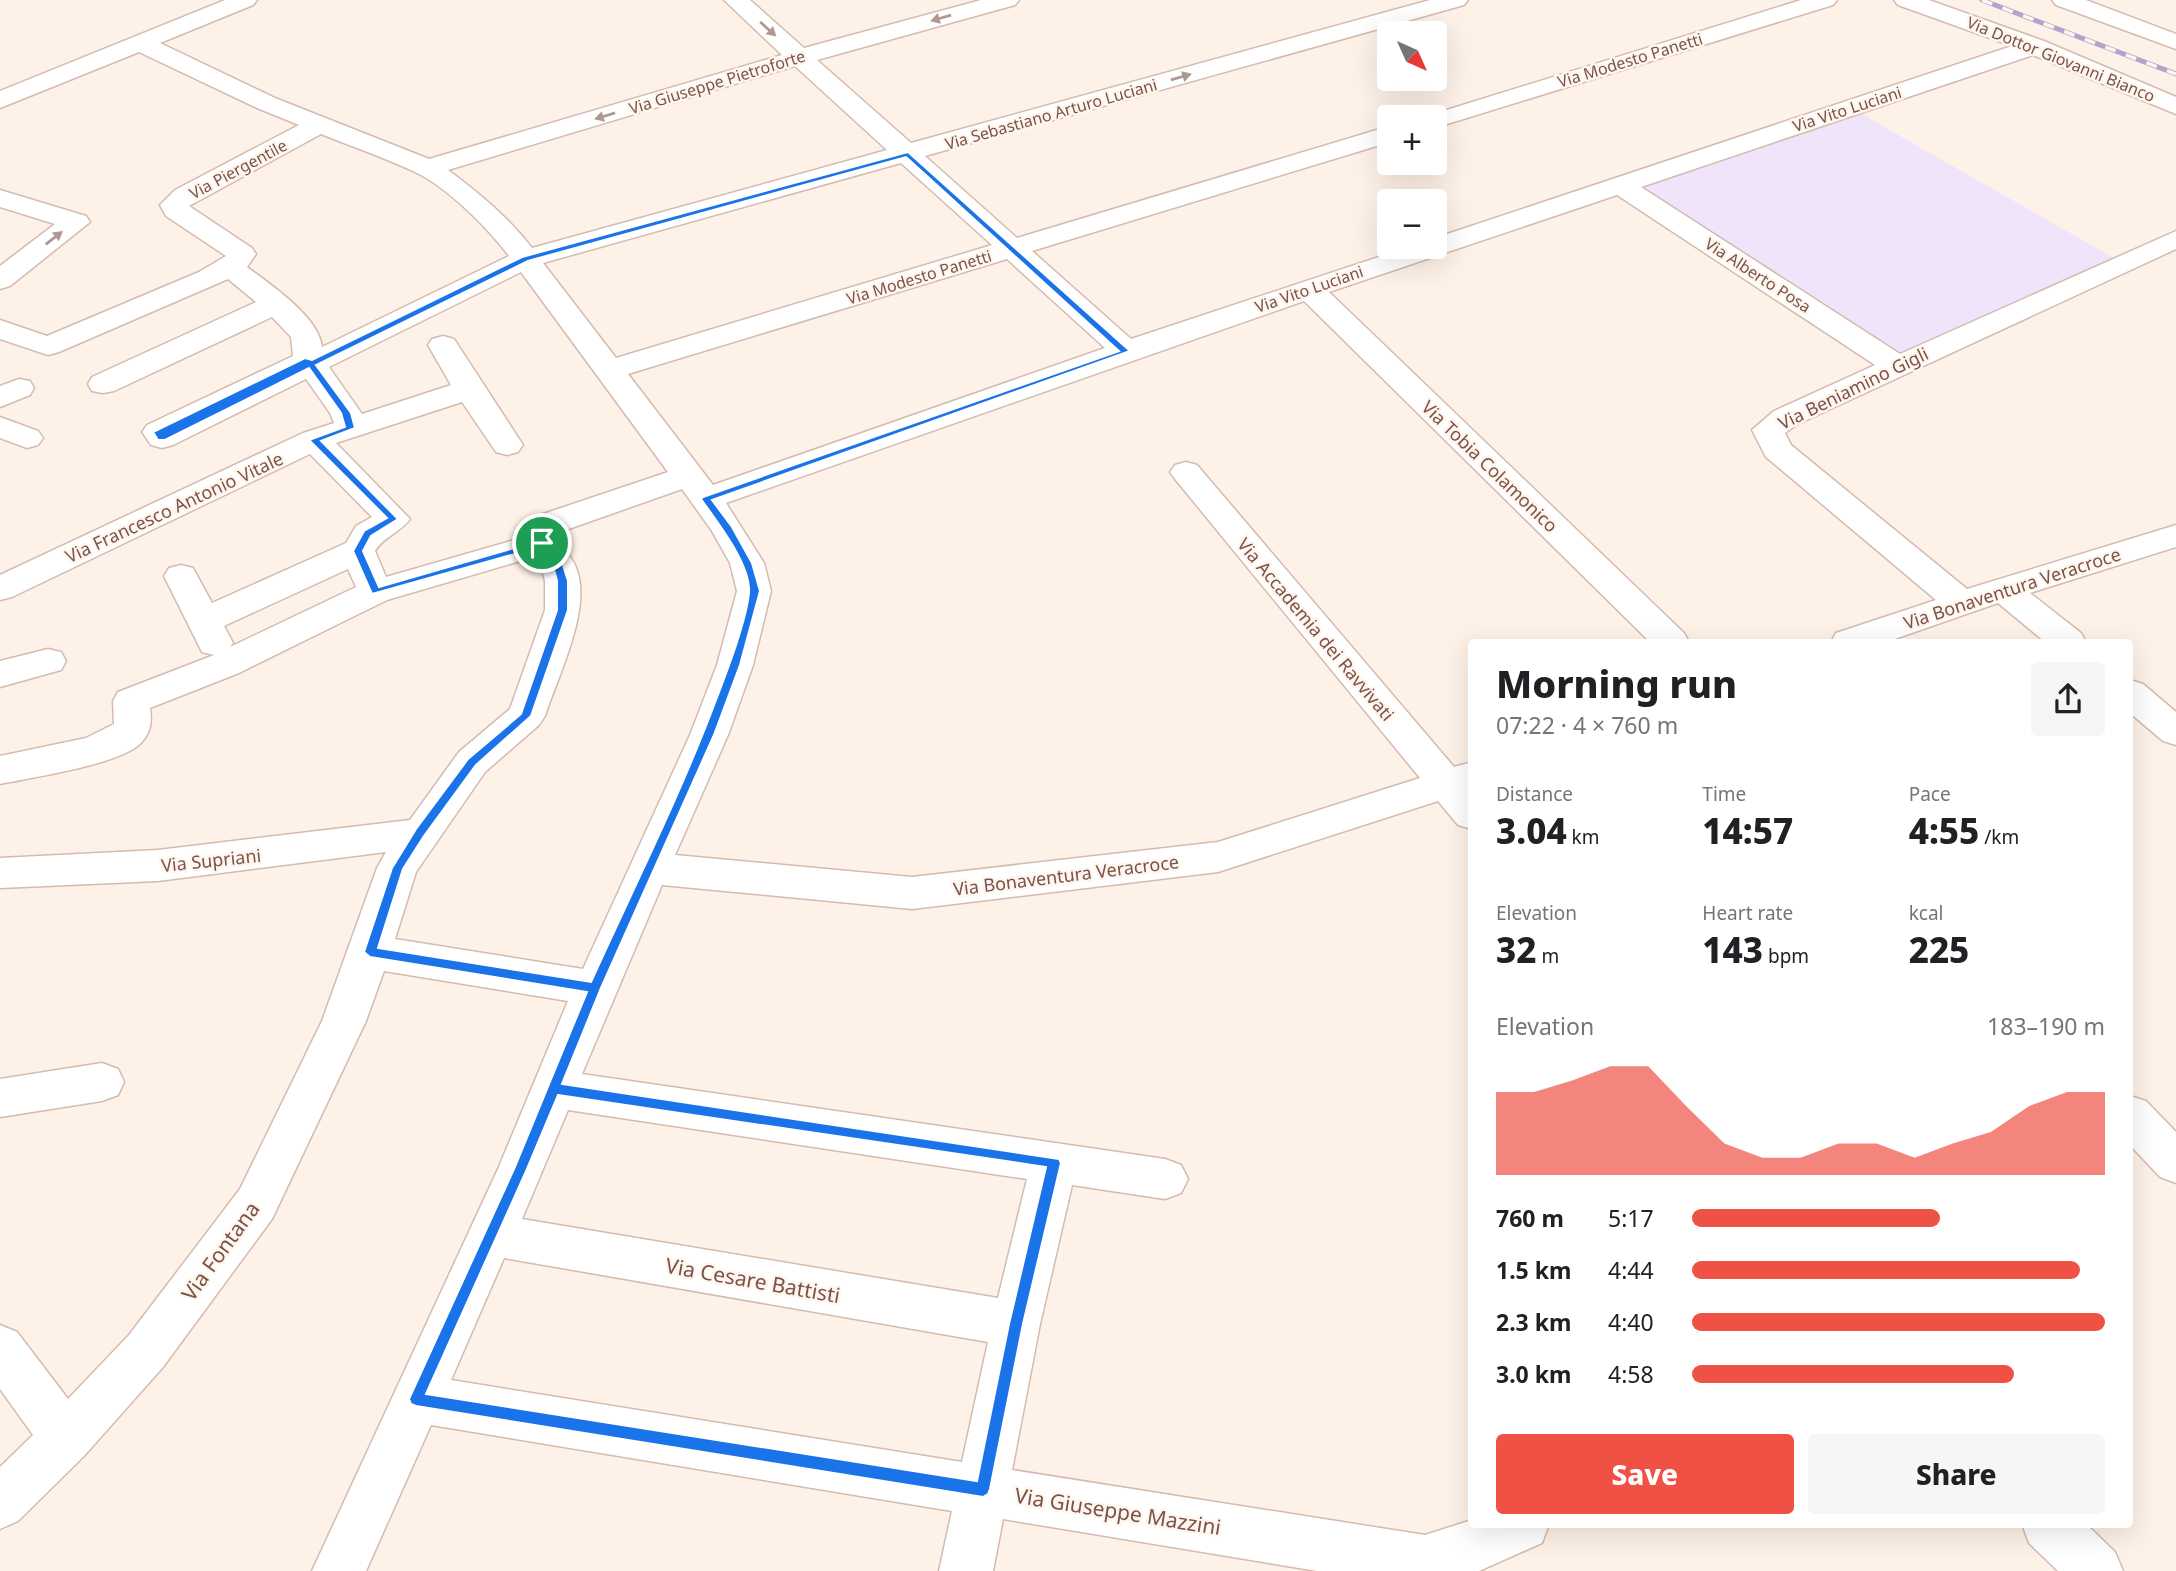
<!DOCTYPE html>
<html lang="en">
<head>
<meta charset="utf-8">
<style>
	:root { --surface:#fff; --page:#f6f6f6; --text:#202124; --muted:#757577; --accent:#ef5245 }
	body { margin:0; font-family:"Noto Sans",sans-serif; background:var(--page); color:var(--text); height:100vh; display:flex; flex-direction:column; font-size:26px; white-space:nowrap }
	* { box-sizing:border-box; margin:0 }
	p { font-size:23px; color:var(--muted) }
	.icon { flex:none; width:38px; height:38px; fill:none; stroke:currentColor; stroke-width:2; stroke-linecap:round; stroke-linejoin:round }
	.map { position:relative; flex:1; overflow:hidden }
	.details { position:absolute; left:1468px; top:639px; width:665px; height:889px; display:flex; flex-direction:column; background:var(--surface); border-radius:7px; box-shadow:0 7px 28px #0002 }
	.details>* { flex:none }
	.needle { width:46px; rotate:135deg }
	.buttons { position:absolute; left:1377px; top:21px; display:grid; gap:14px }
	.buttons a { display:grid; place-items:center; width:70px; height:70px; border-radius:7px; background:var(--surface); box-shadow:0 7px 28px #0002; font-size:35px }
	.pin { position:absolute; display:grid; place-items:center; width:60px; height:60px; color:#fff; margin:-30px; border:4px solid #fff; border-radius:50%; box-shadow:0 2px 7px #0007 }
	.round { display:grid; place-items:center; flex:none; width:74px; height:74px; border-radius:7px; background:var(--page) }
	.summary { display:flex; align-items:center; justify-content:space-between; height:119px; padding:0 28px }
	h1 { font-size:38px; font-weight:800; line-height:52px }
	.stats { display:grid; grid-template-columns:repeat(3,1fr); gap:10px; height:119px; padding:7px 28px }
	.stats div { display:grid; align-content:center }
	.stats b { font-size:35px; font-weight:800 }
	.stats small { font-size:19px; font-weight:400 }
	.stats p { font-size:19px }
	.chart { height:196px; padding:14px 28px }
	.chart p { display:flex; justify-content:space-between }
	.chart svg { width:100%; height:126px; margin-top:7px; fill:var(--accent); opacity:.7 }
	.action { display:flex; gap:14px; margin-top:auto; padding:14px 28px }
	.action a { flex:1; height:80px; border-radius:7px; background:var(--accent); color:#fff; font-size:28px; font-weight:800; line-height:80px; text-align:center }
	.action a+a { background:var(--page); color:var(--text) }
	ul { padding:0 28px; list-style:none; font-size:23px }
	li { display:grid; grid-template-columns:112px 84px 1fr; align-items:center; height:52px }
	li i { height:18px; border-radius:9px; background:var(--accent) }
	.map>svg:first-child { display:block }
	.education { fill:#efe4fa }
	.lines { fill:none; stroke-linecap:round; stroke-linejoin:round }
	.minor-casing { stroke:#d4baaf; stroke-width:3 }
	.minor { fill:#fff; fill-rule:evenodd }
	.rail-casing { stroke:#b2a4ca; stroke-width:5 }
	.rail { stroke:#fff6ef; stroke-width:3.5; stroke-dasharray:11; stroke-linecap:butt }
	.oneway { fill:#af9892 }
	.route { fill:#1a73e8; stroke:#fff; stroke-width:2; fill-rule:evenodd }
	.labels { text-anchor:middle; dominant-baseline:central; stroke-width:5; stroke-linejoin:round; paint-order:stroke }
	.far-street-label { font-size:16px; fill:#7a5349; stroke:#fff6ef }
	.street-label { font-size:18px; fill:#7a5349; stroke:#fff6ef }
	.near-street-label { font-size:21px; fill:#7a5349; stroke:#fff6ef }
</style>
</head>
<body>
<div class="map">
<svg width="2176" height="1571" viewBox="0 0 2176 1571">
	<rect width="100%" height="100%" fill="#fef2e8"/>
	<path class="education" d="M1851,108L2121,262L1897,366L1619,185Z"/>
	<g class="lines">
		<defs>
			<path id="minor" d="M225,0H257L253,5L160,43L275,98L429,159L782,55L724,0H750L804,48L981,0H1019L1015,5L817,60L911,143L1430,0H1468L1464,5L925,156L1017,238L1390,126V142L1032,251L1131,339L1409,247H1435V238L2012,46L1898,5L1894,0H1929L2044,41L2176,97V114L2033,55L1641,187L1900,354L2176,231V249L1796,425L1785,433L1791,445L1967,589L2176,525V547L2030,593L2081,633L2086,642H2045L1998,603L1886,642H1831L1836,633L1936,600L1766,457L1752,430L1774,411L1875,365L1617,195L1329,292L1684,633L1689,642H1650L1304,301L726,503L764,563L771,591L753,665L728,735L675,855L912,877L1218,842L1420,778L1175,479L1170,472L1175,465L1186,462L1197,465L1454,767L1472,762V829L1458,825L1438,801L1218,872L912,909L662,885L582,1074L1165,1159L1181,1165L1188,1179L1181,1193L1165,1199L1072,1185L1040,1324L1012,1470L1425,1535L1472,1520V1524H1549L1542,1543L1479,1571H1317L1003,1519L993,1571H939L952,1511L431,1425L366,1571H312L498,1169L568,1001L384,971L366,1021L272,1219L163,1367L84,1456L18,1521L0,1529V1467L33,1435L0,1389V1325L17,1332L68,1399L129,1335L240,1189L322,1021L377,868L386,852L158,881L0,888V858L158,850L410,820L459,752L510,709L545,610V581L541,566L534,557L387,600L239,673L150,708C152,722 151,732 141,743C119,765 33,777 0,784V756L86,738L114,724L113,701L118,692L214,655L202,652L164,576L169,568L181,565L193,568L212,603L346,543L356,526L372,517L310,454L12,597L0,600V575L303,433L334,423L330,413L306,379L173,445L162,448L151,445L142,432L147,425L293,356L291,337L272,317L114,391L103,393L92,391L88,384L92,377L256,302L228,279L59,352L48,355L0,339V320L47,336L199,272L226,256L166,216L160,205L175,190L299,125L257,108L139,52L0,108V91ZM795,66L887,150L532,248C508,217 480,194 448,170ZM321,134C353,147 386,158 417,173C449,189 487,227 509,256L322,347C319,317 271,285 247,267L256,254L252,248L189,206ZM901,163L992,245L616,358L543,263ZM1007,259L1105,348L713,485L628,374ZM521,272L668,472L537,516L528,536L386,577L375,551C384,536 400,533 410,519L336,443L462,402L496,452L507,455L518,452L523,445L454,339L443,336L432,339L428,345L451,385L362,414L329,367ZM682,489L712,531L730,563L737,591L717,665L690,735L583,969L395,939L416,872L485,772L539,725L545,716C558,675 594,606 575,565C571,557 564,549 559,542L563,531ZM348,569L356,587L230,647L233,643L224,626ZM568,1110L1027,1179L998,1298L522,1219ZM504,1258L988,1342L962,1462L451,1380Z
				M1801,0H1837L1833,5L1444,125L1435,128V117H1424Z
				M2052,0H2086L2176,34V49L2056,5Z
				M0,190L86,216L90,222L10,286L0,289V266L55,224L0,207Z
				M19,379L30,381L34,388L30,395L0,407V386Z
				M0,417L38,431L43,438L38,445L27,448L0,438Z
				M48,649L61,652L66,661L61,670L0,687V661Z
				M2130,680L2143,684L2176,712V745L2163,741L2130,713Z
				M102,1063L118,1069L124,1082L118,1095L102,1101L0,1117V1079Z
				M2130,1096L2146,1101L2176,1132V1183L2160,1177L2130,1145Z
				M2022,1524H2086L2115,1552L2123,1571H2058L2029,1543Z"/>
		</defs>
		<use href="#minor" class="minor-casing"/>
		<use href="#minor" class="minor"/>
		<defs>
			<path id="rail" d="M1982,0L2176,74"/>
		</defs>
		<use href="#rail" class="rail-casing"/>
		<use href="#rail" class="rail"/>
	</g>
	<defs><path id="oneway-solid" d="M-6-.8H1V-3.2L6.5 0L1 3.2V.8H-6Z" transform="scale(1.75)"/></defs>
	<g class="oneway">
		<use href="#oneway-solid" transform="translate(941 18) rotate(164)"/>
		<use href="#oneway-solid" transform="translate(768 29) rotate(42)"/>
		<use href="#oneway-solid" transform="translate(1181 77) rotate(-16)"/>
		<use href="#oneway-solid" transform="translate(605 116) rotate(163)"/>
		<use href="#oneway-solid" transform="translate(54 238) rotate(-38)"/>
	</g>
	<path class="route" d="M908,152L1130,351L712,500L732,527L752,563L760,591L740,665L714,735L601,988L562,1084L1059,1159L1061,1163L1023,1324L990,1489L988,1494L983,1497L416,1406L411,1404L409,1399L514,1169L587,992L370,957L364,952L392,868L416,829L468,759L521,714L557,610V581L553,566L540,547L372,594L353,551L364,531L387,518L309,440L345,427L341,413L309,368L165,440H158L153,432L305,358L312,360L522,257ZM906,157L1119,351L703,497L701,499C717,522 751,564 749,593C746,622 727,671 716,700C680,796 633,889 591,982L378,948L403,869L424,836L476,765L531,716L568,610V581L563,565L546,541L542,540L379,587L363,551L371,536L398,519L321,441L355,428L351,413L316,365L528,261ZM558,1095L1046,1167L1009,1324L977,1481L426,1394L527,1169Z"/>
	<g class="labels">
		<g class="far-street-label">
			<text transform="translate(2061 59) rotate(22)">Via Dottor Giovanni Bianco</text>
			<text transform="translate(1630 60) rotate(-17)">Via Modesto Panetti</text>
			<text transform="translate(717 82) rotate(-17)">Via Giuseppe Pietroforte</text>
			<text transform="translate(1847 109) rotate(-18)">Via Vito Luciani</text>
			<text transform="translate(1051 114) rotate(-16)">Via Sebastiano Arturo Luciani</text>
			<text transform="translate(238 169) rotate(-28)">Via Piergentile</text>
			<text transform="translate(1758 275) rotate(33)">Via Alberto Posa</text>
			<text transform="translate(919 277) rotate(-17)">Via Modesto Panetti</text>
			<text transform="translate(1309 289) rotate(-19)">Via Vito Luciani</text>
		</g>
		<g class="street-label">
			<text transform="translate(1853 388) rotate(-26)">Via Beniamino Gigli</text>
			<text transform="translate(1490 466) rotate(44)">Via Tobia Colamonico</text>
			<text transform="translate(174 507) rotate(-25)">Via Francesco Antonio Vitale</text>
			<text transform="translate(2012 588) rotate(-18)">Via Bonaventura Veracroce</text>
			<text transform="translate(1316 629) rotate(50)">Via Accademia dei Ravvivati</text>
			<text transform="translate(211 860) rotate(-6)">Via Supriani</text>
			<text transform="translate(1066 875) rotate(-7)">Via Bonaventura Veracroce</text>
		</g>
		<g class="near-street-label">
			<text transform="translate(220 1251) rotate(-54)">Via Fontana</text>
			<text transform="translate(753 1280) rotate(10)">Via Cesare Battisti</text>
			<text transform="translate(1118 1511) rotate(9)">Via Giuseppe Mazzini</text>
		</g>
	</g>
</svg>
<div class="buttons">
<a><svg class="needle" viewBox="-14 -14 28 28"><path d="M0-13l5 13h-10z" fill="#e53935"/><path d="M0 13l5-13h-10z" fill="#757577"/></svg></a>
<a>+</a>
<a>−</a>
</div>
<div class="pin" style="left:542px;top:543px;background:#1e9e55"><svg class="icon" aria-label="arrive" viewBox="0 0 24 24"><path d="M6 21V4h12l-3 4 3 4H6"/></svg></div>
<section class="details">
<div class="summary"><div><h1>Morning run</h1><p>07:22 · 4 × 760 m</p></div><a class="round"><svg class="icon" aria-label="share" viewBox="0 0 24 24"><path d="M12 15V3M7 8l5-5 5 5M5 13v7h14v-7"/></svg></a></div>
<div class="stats">
<div><p>Distance</p><b>3.04<small> km</small></b></div>
<div><p>Time</p><b>14:57</b></div>
<div><p>Pace</p><b>4:55<small> /km</small></b></div>
</div>
<div class="stats">
<div><p>Elevation</p><b>32<small> m</small></b></div>
<div><p>Heart rate</p><b>143<small> bpm</small></b></div>
<div><p>kcal</p><b>225</b></div>
</div>
<div class="chart"><p><span>Elevation</span>183–190 m</p>
<svg viewBox="0 0 160 44" preserveAspectRatio="none"><path d="M0 44V15L10 15L20 11L30 6L40 6L50 20L60 33L70 38L80 38L90 33L100 33L110 38L120 33L130 29L140 20L150 15L160 15V44z"/></svg>
</div>
<ul>
<li><b>760 m</b>5:17<i style="width:60%"></i></li>
<li><b>1.5 km</b>4:44<i style="width:94%"></i></li>
<li><b>2.3 km</b>4:40<i style="width:100%"></i></li>
<li><b>3.0 km</b>4:58<i style="width:78%"></i></li>
</ul>
<div class="action"><a>Save</a><a>Share</a></div>
</section>
</div>
</body>
</html>
